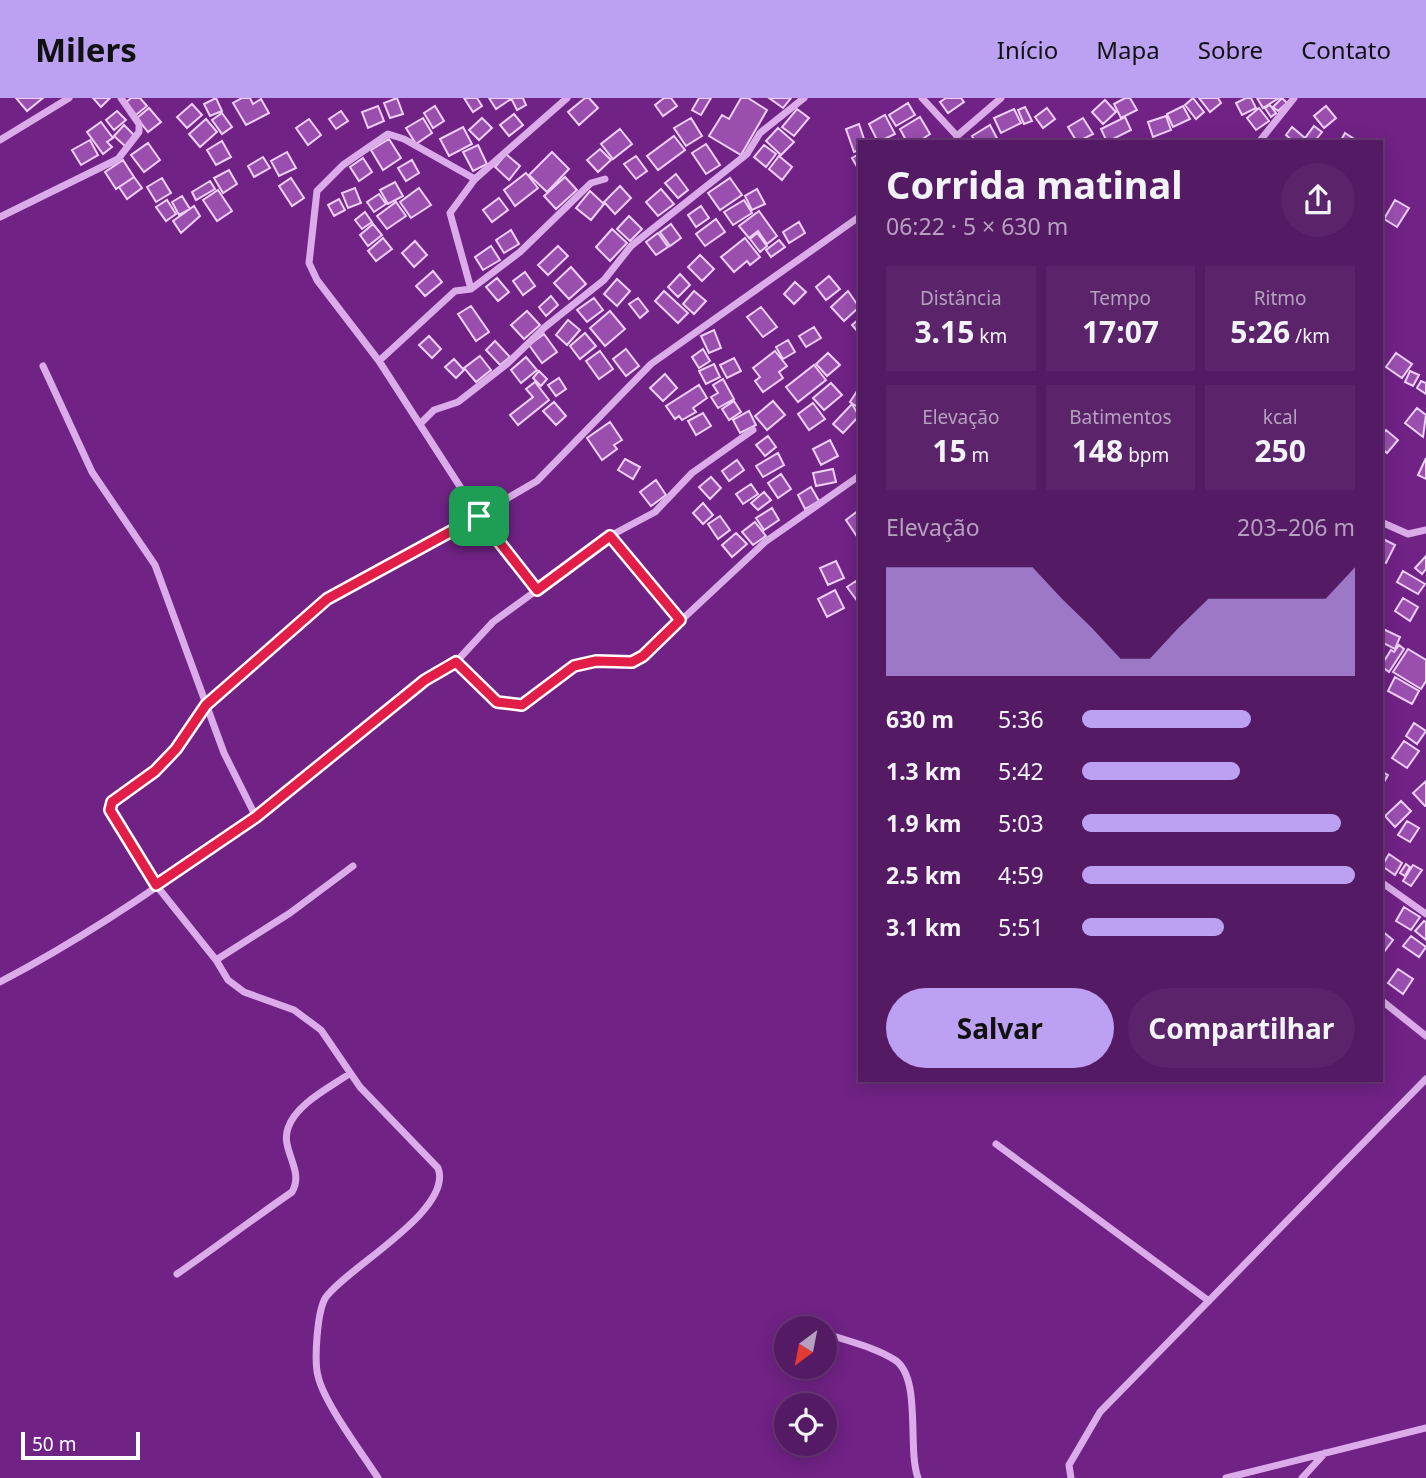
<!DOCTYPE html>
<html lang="pt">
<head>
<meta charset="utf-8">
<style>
	:root { --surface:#541a64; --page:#5a236a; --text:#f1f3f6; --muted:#b5a1bf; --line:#6a3878; --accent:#bca0f2 }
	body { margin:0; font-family:"Noto Sans",sans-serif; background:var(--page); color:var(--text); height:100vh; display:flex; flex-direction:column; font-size:26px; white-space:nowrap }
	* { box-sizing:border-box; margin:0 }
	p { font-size:23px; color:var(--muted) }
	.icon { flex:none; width:38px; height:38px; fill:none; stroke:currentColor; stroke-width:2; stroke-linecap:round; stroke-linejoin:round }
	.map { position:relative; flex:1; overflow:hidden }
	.panel { position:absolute; left:858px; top:42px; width:525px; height:942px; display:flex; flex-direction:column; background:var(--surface); border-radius:0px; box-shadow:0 4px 18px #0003,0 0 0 2px var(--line) }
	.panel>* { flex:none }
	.needle { width:46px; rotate:212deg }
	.controls { position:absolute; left:774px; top:1218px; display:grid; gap:14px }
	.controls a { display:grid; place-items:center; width:63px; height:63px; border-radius:50%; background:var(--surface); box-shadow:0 4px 18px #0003,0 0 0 2px var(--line); font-size:35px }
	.scale { position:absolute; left:21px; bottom:18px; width:119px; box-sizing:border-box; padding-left:7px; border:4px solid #fff; border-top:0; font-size:19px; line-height:24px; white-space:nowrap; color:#fff; -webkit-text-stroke:5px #702285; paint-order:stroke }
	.pin { position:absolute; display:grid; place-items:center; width:60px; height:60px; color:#fff; margin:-30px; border-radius:14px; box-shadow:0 4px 10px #0006 }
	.round { display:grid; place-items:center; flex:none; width:74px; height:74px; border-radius:37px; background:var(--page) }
	.overview { display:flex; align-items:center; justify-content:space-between; height:119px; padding:0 28px }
	h1 { font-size:38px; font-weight:700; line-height:52px }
	.stats { display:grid; grid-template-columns:repeat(3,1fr); gap:10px; height:119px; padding:7px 28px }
	.stats div { display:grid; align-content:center; border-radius:0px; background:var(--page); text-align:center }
	.stats b { font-size:30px; font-weight:700 }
	.stats small { font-size:19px; font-weight:400 }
	.stats p { font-size:19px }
	.chart { height:196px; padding:14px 28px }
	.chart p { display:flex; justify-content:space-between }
	.chart svg { width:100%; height:126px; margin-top:7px; fill:var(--accent); opacity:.7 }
	.button { display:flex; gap:14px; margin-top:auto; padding:14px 28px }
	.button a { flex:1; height:80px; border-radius:42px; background:var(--accent); color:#111; font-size:28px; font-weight:700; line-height:80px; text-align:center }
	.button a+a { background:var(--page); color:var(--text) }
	ul { padding:0 28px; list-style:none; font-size:23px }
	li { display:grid; grid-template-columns:112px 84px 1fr; align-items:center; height:52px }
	li i { height:18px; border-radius:9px; background:var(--accent) }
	header { display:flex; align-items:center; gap:42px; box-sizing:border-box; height:98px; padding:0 35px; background:var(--accent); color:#111 }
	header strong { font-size:33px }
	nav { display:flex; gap:38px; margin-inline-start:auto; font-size:24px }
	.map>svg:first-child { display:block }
	.building { fill:#9a4faf; stroke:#eed0f7; stroke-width:2 }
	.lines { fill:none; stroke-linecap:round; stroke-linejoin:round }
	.minor { stroke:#dbace9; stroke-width:7 }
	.route-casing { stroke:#fff; stroke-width:14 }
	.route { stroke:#e11d48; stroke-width:9 }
</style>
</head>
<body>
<header>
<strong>Milers</strong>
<nav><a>Início</a><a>Mapa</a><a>Sobre</a><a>Contato</a></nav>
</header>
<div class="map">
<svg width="1426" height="1380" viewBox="0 0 1426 1380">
	<rect width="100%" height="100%" fill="#702285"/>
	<path class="building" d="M16,0H43L27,13Z
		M93,0H110L101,9Z
		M131,0H140L147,8L136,17L125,5Z
		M216,0L222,13L210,18L204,6Z
		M242,0H250L253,6L261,1L269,15L246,27L233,5Z
		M397,0L403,16L390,20L384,5Z
		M464,0H477L482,8L473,14Z
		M489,0H511V1L496,11Z
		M511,0H523L526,7L517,12Z
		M585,0H589L598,10L579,27L568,14Z
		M664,0H671L677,8L663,18L655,7Z
		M699,0H711L701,17L692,12Z
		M741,0H748L767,12L741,57L709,38L722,17L729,21Z
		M769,0H791L783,10Z
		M946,0H961L964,4L948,15L940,4Z
		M1125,0H1130L1137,12L1121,20L1114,6Z
		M1193,0L1204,14L1196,21L1185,7Z
		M1199,0H1218L1221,5L1210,14Z
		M1246,0H1251L1256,10L1242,17L1236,5Z
		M1257,0H1279L1263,10Z
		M1282,0L1287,5L1278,13L1273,9Z
		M1105,2L1116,14L1103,26L1092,14Z
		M908,5L915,17L896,28L889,17Z
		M192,6L202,17L187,30L177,19Z
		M1270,7L1276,15L1271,19L1265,10Z
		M378,8L384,23L368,30L362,14Z
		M435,8L444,23L433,30L424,15Z
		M1183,8L1190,21L1173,29L1167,16Z
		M1326,8L1336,20L1324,30L1314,18Z
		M1025,9L1032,23L1024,26L1018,12Z
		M149,10L161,24L148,34L137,20Z
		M1047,10L1055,21L1043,30L1035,19Z
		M1259,10L1269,23L1256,32L1247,20Z
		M797,11L809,20L794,38L782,29Z
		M1014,11L1021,25L1001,35L994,20Z
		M117,13L126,22L114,32L106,22Z
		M341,13L348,23L336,31L329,21Z
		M222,15L232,29L222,36L212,22Z
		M514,16L523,27L509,38L500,27Z
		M885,17L895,36L878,44L869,26Z
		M1166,18L1171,32L1153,39L1148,24Z
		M920,19L930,36L918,44H907L900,31Z
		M1125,19L1131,32L1107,44L1101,31Z
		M423,20L432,35L416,46L406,30Z
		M482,20L492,30L479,42L469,32Z
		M691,20L702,38L686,48L674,30Z
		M1083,20L1093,36L1077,44L1068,29Z
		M206,21L217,34L200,49L189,36Z
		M309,21L321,37L308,47L296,30Z
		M101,24L113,40L107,44L112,49L103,56L87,34Z
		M859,26L865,44H859V52L854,54L846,31Z
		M124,27L135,38L125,48L114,38Z
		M990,27L999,44H975L972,38Z
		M1314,28L1322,34L1314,44H1294L1286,37L1292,29L1305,40Z
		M463,29L472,46L449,58L440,41Z
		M778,30L794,44L781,57L766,43Z
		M620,31L632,46L613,61L601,46Z
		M1345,35L1359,44H1340Z
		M674,38L685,52L658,72L647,58Z
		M389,41L401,60L383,72L371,52Z
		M90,42L98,57L81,67L72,52Z
		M222,43L231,59L216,67L207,52Z
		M148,45L160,62L144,74L131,57Z
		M706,46L720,67L706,76L692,55Z
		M478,47L487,66L473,73L463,54Z
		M764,47L776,56L766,69L754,59Z
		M600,51L611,62L598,74L587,62Z
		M287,54L296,70L279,78L271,63Z
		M552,54L569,71L547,94L529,77Z
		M506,56L520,68L509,82L495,69Z
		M859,56V72L852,60Z
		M636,58L647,73L636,81L624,66Z
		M779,58L792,69L782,82L769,71Z
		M263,59L270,70L254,79L248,68Z
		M363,60L372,74L359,83L350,69Z
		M123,62L134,79L116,91L105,74Z
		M412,62L419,75L406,83L398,70Z
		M229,72L237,86L223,95L214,80Z
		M526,75L538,90L515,108L504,92Z
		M676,76L688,92L678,100L665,85Z
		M134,79L142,90L127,101L119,89Z
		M565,79L577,92L556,111L544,98Z
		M162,80L171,95L156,104L147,89Z
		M291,80L304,100L292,108L279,88Z
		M730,80L742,97L720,112L708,95Z
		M210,83L215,91L196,102L192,94Z
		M395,84L403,98L388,106L380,92Z
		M620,88L631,100L615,116L604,104Z
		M355,90L361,105L348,110L342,95Z
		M419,90L431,107L411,120L400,104Z
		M661,91L674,106L658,118L646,104Z
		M757,91L765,106L752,112L745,98Z
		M218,92L232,113L217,123L203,102Z
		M590,93L604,106L591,122L576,110Z
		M379,96L386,106L374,114L367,104Z
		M182,98L190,111L179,117L172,104Z
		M499,100L508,112L492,124L483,112Z
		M339,101L345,112L334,118L328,107Z
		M167,102L176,116L166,123L156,109Z
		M744,102L752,115L733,127L724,114Z
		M1395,102L1409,110L1397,129L1384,121Z
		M396,104L406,118L387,131L377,118Z
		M194,108L200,118L181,135L173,123Z
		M701,108L709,120L696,129L688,117Z
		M759,113L777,138L767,146L758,133L749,140L739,128Z
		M365,114L372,124L362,131L355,122Z
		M629,118L642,131L630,143L617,131Z
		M716,121L725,134L705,148L696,136Z
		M799,124L805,135L789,145L783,134Z
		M373,126L382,137L368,148L360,137Z
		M671,126L681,140L670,148L660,134Z
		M612,131L627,145L610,163L596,149Z
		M511,132L519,146L504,155L496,142Z
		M658,135L668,149L656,157L646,144Z
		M757,135L767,148L760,154L750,141Z
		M383,140L392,151L376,163L368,153Z
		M745,140L760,159L750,167L747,163L734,174L721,159Z
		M779,142L785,149L771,159L766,152Z
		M415,143L427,157L414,169L402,155Z
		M491,148L500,162L483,172L475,159Z
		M558,148L568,158L548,177L538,167Z
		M700,157L714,171L702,183L688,169Z
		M571,169L586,186L569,201L554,185Z
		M433,173L442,184L425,198L416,188Z
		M525,174L535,188L523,197L513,183Z
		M680,176L690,187L678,199L668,189Z
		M829,178L840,191L826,202L816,189Z
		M497,180L509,194L498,203L486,189Z
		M617,181L630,193L617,208L604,196Z
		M795,184L806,194L794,206L784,196Z
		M664,193L688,215L678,225L655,203Z
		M694,193L706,203L694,216L683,206Z
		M848,193L859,209L844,223L831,209Z
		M551,198L558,207L546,218L539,209Z
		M594,200L603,212L587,224L577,212Z
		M638,200L648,213L640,220L629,206Z
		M471,208L489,234L476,243L458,216Z
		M761,209L777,229L763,239L747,219Z
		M527,213L540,227L524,241L511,227Z
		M610,213L625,231L605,248L590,230Z
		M859,221V235L852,227Z
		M568,222L580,232L567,247L556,237Z
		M814,229L821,240L806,249L799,238Z
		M714,232L721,250L709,255L701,238Z
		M585,235L596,248L580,261L570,248Z
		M544,236L557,254L542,265L529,247Z
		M429,238L441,251L432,260L419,247Z
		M788,242L795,254L783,261L776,249Z
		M495,243L510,259L500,267L486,252Z
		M626,251L639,268L626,278L613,261Z
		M703,251L710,263L699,270L692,259Z
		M600,253L613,271L599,281L586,263Z
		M775,253L787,268L779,274L783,280L763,294L755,283L760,279L753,270Z
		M828,255L840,267L827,278L816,266Z
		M1396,255L1412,266L1402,280L1386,269Z
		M480,258L491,272L476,284L464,270Z
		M526,259L537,272L521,285L511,272Z
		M734,260L741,273L727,280L720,267Z
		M454,261L464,272L456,280L445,269Z
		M714,266L720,279L706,286L699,273Z
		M814,267L826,282L798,304L786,289Z
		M539,273L547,281L541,288L533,280Z
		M1410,273L1419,277L1413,288L1405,284Z
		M665,276L677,290L663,303L650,290Z
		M559,280L566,291L556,298L548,287Z
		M723,281L734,301L718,310L711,299L718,295L713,287Z
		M1421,283L1426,285V296L1417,290Z
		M535,284L549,302L518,327L510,317L533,299L526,291Z
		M831,285L842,297L824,312L813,300Z
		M699,287L707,300L693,310L696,314L682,322L679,318L675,321L666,308Z
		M859,290V310L850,304Z
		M734,303L741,314L729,322L722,311Z
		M773,303L785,317L767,332L755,318Z
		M554,304L566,318L556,327L543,313Z
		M813,305L825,321L809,332L798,316Z
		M852,306L859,318L843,335L833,326Z
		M1417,310L1426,317L1423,339L1405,325Z
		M749,313L756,327L740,335L733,322Z
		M703,315L711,328L696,337L688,323Z
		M610,324L622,342L614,347L617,351L602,362L587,340Z
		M1386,332L1398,342L1387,355L1381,350V339Z
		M768,338L776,349L765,358L756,347Z
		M830,342L838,358L821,367L813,351Z
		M778,355L784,367L763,379L756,368Z
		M1426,360V381L1418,377Z
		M625,361L640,369L633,381L618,372Z
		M737,362L744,372L729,383L722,373Z
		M833,371L836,384L816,388L813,375Z
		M781,376L791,391L778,400L768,385Z
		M711,379L721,390L710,401L699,389Z
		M656,382L666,397L651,408L640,394Z
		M751,386L758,396L743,406L736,396Z
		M811,389L819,403L805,411L798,397Z
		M764,394L771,402L758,412L751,405Z
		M703,405L713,417L703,426L693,415Z
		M772,410L779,422L764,432L756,420Z
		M859,412V435L856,437L846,422Z
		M720,418L730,432L718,441L708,426Z
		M755,424L766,438L753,447L742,434Z
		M736,435L747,446L732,459L722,447Z
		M1381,440L1395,447L1386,465L1381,463Z
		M1426,458V471L1422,476L1415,470Z
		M836,463L844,480L828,487L820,470Z
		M1403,473L1425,486L1418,496L1397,484Z
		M856,483L859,487L858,504L847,489Z
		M835,492L844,510L827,519L818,501Z
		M1403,500L1418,509L1410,523L1395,513Z
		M1381,530L1400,539L1395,551L1381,544Z
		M1399,547L1404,551L1389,574L1381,568L1391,552L1394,554Z
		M1408,551L1426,562V583L1421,591L1393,574Z
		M1395,579L1419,593L1412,606L1388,593Z
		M1414,625L1426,633L1417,646L1406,638Z
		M1404,643L1419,653L1407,670L1392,660Z
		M1381,673L1388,677L1381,689Z
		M1426,683V708H1425L1413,695Z
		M1401,703L1411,713L1395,729L1385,718Z
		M1407,723L1419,730L1410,744L1398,737Z
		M1389,756L1402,765L1395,777L1382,768Z
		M1406,766L1410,769L1405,778L1400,775Z
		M1413,767L1422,772L1411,788L1403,783Z
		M1404,809L1420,819L1411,832L1396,823Z
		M1424,823L1426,824V842L1415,833Z
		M1382,833L1393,842L1381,858V835Z
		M1411,838L1426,849L1419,859L1403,848Z
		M1398,871L1413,881L1403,896L1388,885Z"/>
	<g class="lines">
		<path class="minor" d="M922,0L957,38
			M0,42L69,0
			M957,44V38L1001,0
			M1259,44L1294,0
			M475,81L404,41L388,36L343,67L317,93L309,165L317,182L379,263L479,418L537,492
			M0,119L118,61L139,34V26L121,0
			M471,191L450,115L475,81L567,0
			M379,263L455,193L471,191L520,154L591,85L605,81
			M43,268L92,374L155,467L224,655L256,719
			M420,326L434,312L458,304L508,265L545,229L604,182L631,148L747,56L760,35L804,0
			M1381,424L1408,436L1426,432
			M610,438L680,522
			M456,564C483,593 505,627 544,591C554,582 566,570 579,566C601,558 621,570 643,558L765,444L859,378
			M1381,784L1426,816
			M216,862L290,815L353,768
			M0,884C154,803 292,692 425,582L456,564L493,524L537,492L610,438L655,414L692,375L753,332
			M1381,902L1426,938
			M996,1046L1209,1203
			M177,1176C216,1149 253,1121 292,1094C305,1072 280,1052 288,1030C296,1006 329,990 349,976
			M824,1235C847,1243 875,1249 895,1262C922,1280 907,1350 918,1380
			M378,1380C362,1355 324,1305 318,1278C314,1263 317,1212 326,1199C348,1169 454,1112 438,1070L360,989L321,932L294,912L244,894L228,882L216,862L156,787L110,707L154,673L176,651L206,607L327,501L377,476L537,383L651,266L859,119
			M1071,1380L1069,1367L1100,1314L1426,981
			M1226,1380L1426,1330
			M1302,1380L1325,1355"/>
	</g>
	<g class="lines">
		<defs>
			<path id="route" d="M479,418L537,492L610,438L680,522L643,558L632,564L596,563L574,568L522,607L497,604L456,564L425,582L256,719L156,787L110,712L112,704L155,673L176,651L206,607L327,501Z"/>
		</defs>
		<use href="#route" class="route-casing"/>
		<use href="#route" class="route"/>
	</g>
</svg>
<div class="controls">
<a><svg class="needle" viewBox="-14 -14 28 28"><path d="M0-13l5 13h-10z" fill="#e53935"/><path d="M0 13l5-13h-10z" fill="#b5a1bf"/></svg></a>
<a><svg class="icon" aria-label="locate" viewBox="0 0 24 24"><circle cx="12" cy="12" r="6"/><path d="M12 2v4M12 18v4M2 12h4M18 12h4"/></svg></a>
</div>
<div class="scale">50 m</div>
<div class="pin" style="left:479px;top:418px;background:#1e9e55"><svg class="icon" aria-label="arrive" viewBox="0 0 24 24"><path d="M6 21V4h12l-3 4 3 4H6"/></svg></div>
<section class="panel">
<div class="overview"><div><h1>Corrida matinal</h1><p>06:22 · 5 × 630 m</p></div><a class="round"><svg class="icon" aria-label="share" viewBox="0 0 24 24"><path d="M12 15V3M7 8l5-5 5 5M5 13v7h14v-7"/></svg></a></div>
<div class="stats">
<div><p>Distância</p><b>3.15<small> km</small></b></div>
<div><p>Tempo</p><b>17:07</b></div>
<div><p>Ritmo</p><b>5:26<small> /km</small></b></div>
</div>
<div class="stats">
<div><p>Elevação</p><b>15<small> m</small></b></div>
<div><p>Batimentos</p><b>148<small> bpm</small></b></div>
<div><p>kcal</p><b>250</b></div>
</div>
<div class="chart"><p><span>Elevação</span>203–206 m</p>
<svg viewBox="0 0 160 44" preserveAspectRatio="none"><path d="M0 44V6L10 6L20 6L30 6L40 6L50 6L60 17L70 27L80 38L90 38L100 27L110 17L120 17L130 17L140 17L150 17L160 6V44z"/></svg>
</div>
<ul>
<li><b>630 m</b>5:36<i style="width:62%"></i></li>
<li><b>1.3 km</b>5:42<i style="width:58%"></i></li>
<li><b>1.9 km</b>5:03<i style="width:95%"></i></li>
<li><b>2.5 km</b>4:59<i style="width:100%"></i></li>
<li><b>3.1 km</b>5:51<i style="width:52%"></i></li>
</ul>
<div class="button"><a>Salvar</a><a>Compartilhar</a></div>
</section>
</div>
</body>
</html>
